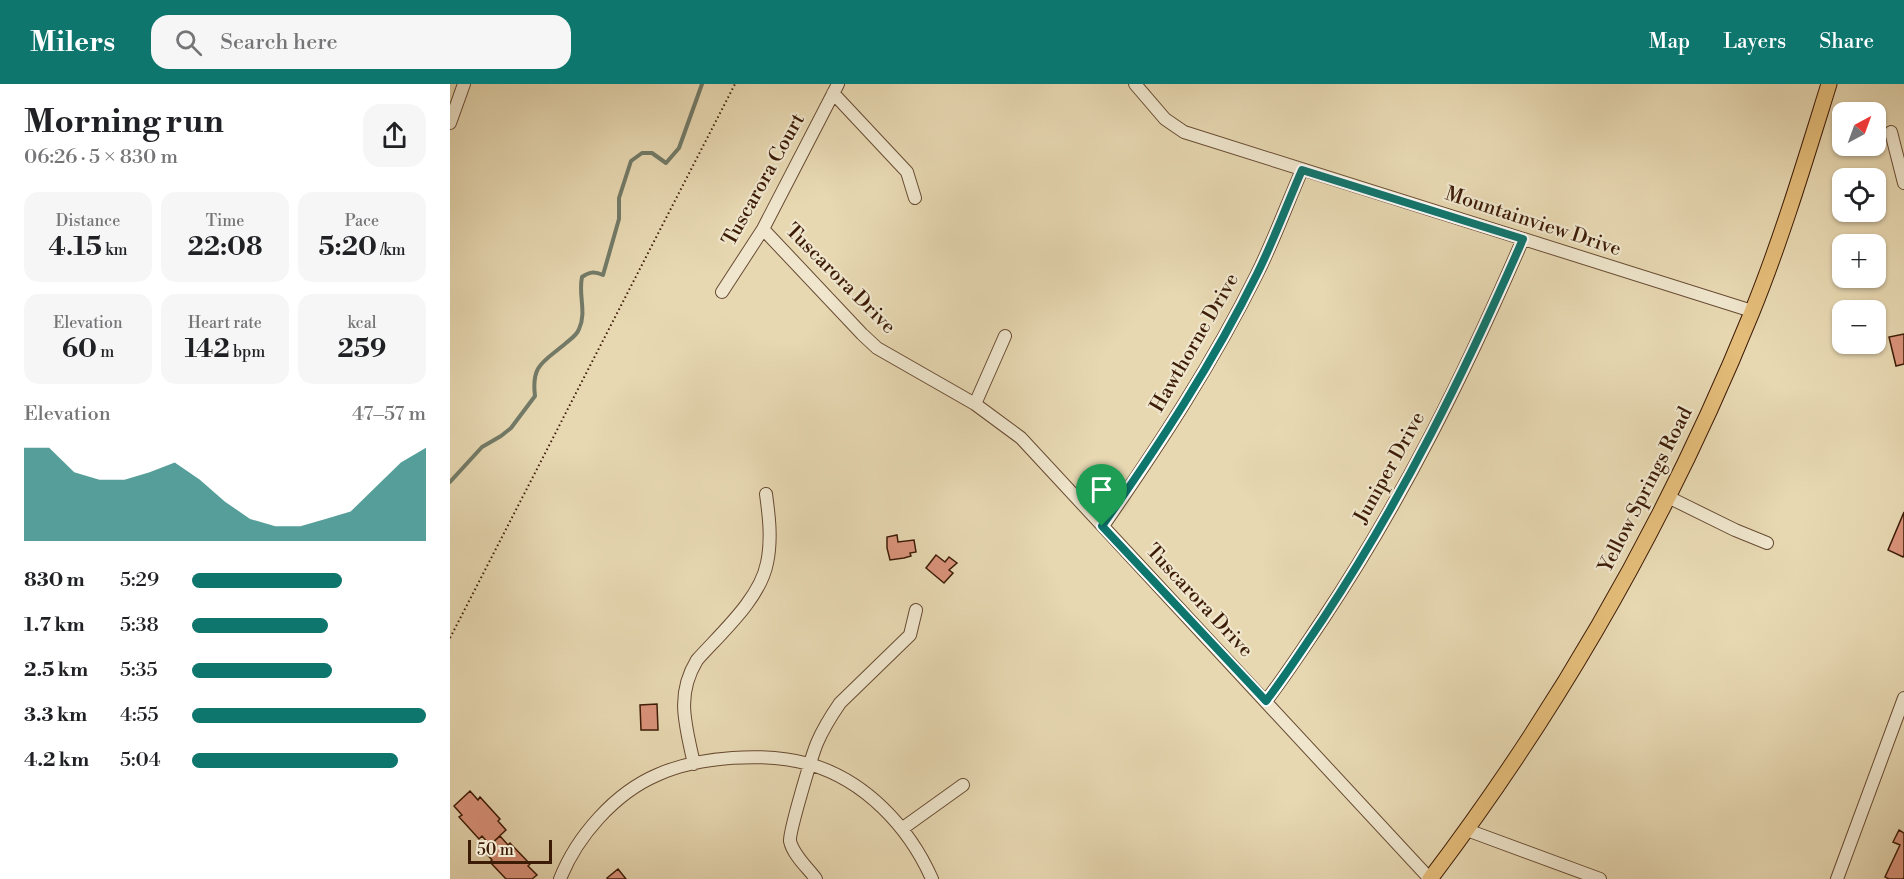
<!DOCTYPE html>
<html lang="en">
<head>
<meta charset="utf-8">
<style>
	:root { --surface:#fff; --page:#f6f6f6; --text:#202124; --muted:#757577; --accent:#0f766e }
	body { margin:0; font-family:"Libre Bodoni",serif; background:var(--page); color:var(--text); height:100vh; display:flex; flex-direction:column; font-size:22px; white-space:nowrap }
	* { box-sizing:border-box; margin:0 }
	p { font-size:20px; color:var(--muted) }
	.icon { flex:none; width:33px; height:33px; fill:none; stroke:currentColor; stroke-width:2; stroke-linecap:round; stroke-linejoin:round }
	.map { position:relative; flex:1; overflow:hidden }
	.sheet { display:flex; flex-direction:column; background:var(--surface); width:450px }
	.sheet>* { flex:none }
	.needle { width:39px; rotate:41deg }
	.controls { position:absolute; left:1382px; top:18px; display:grid; gap:12px }
	.controls a { display:grid; place-items:center; width:54px; height:54px; border-radius:12px; background:var(--surface); box-shadow:0 2px 4px #0004; font-size:30px }
	.scale { position:absolute; left:18px; bottom:15px; width:84px; box-sizing:border-box; padding-left:6px; border:3px solid #3d1c07; border-top:0; font-size:16px; line-height:21px; white-space:nowrap; color:#3d1c07; -webkit-text-stroke:4px #efe6cd; paint-order:stroke }
	.pin { position:absolute; display:grid; place-items:center; width:51px; height:51px; color:#fff; margin:-62px -26px; border-radius:50% 50% 50% 0; rotate:-45deg; box-shadow:0 0 6px #0007 }
	.pin .icon { rotate:45deg }
	.round { display:grid; place-items:center; flex:none; width:63px; height:63px; border-radius:18px; background:var(--page) }
	.headline { display:flex; align-items:center; justify-content:space-between; height:102px; padding:0 24px }
	h1 { font-size:33px; font-weight:700; line-height:45px }
	.metrics { display:grid; grid-template-columns:repeat(3,1fr); gap:9px; height:102px; padding:6px 24px }
	.metrics div { display:grid; align-content:center; border-radius:15px; background:var(--page); text-align:center }
	.metrics b { font-size:26px; font-weight:700 }
	.metrics small { font-size:16px; font-weight:400 }
	.metrics p { font-size:16px }
	.chart { height:168px; padding:12px 24px }
	.chart p { display:flex; justify-content:space-between }
	.chart svg { width:100%; height:108px; margin-top:6px; fill:var(--accent); opacity:.7 }
	ul { padding:0 24px; list-style:none; font-size:20px }
	li { display:grid; grid-template-columns:96px 72px 1fr; align-items:center; height:45px }
	li i { height:15px; border-radius:8px; background:var(--accent) }
	header { display:flex; align-items:center; gap:36px; box-sizing:border-box; height:84px; padding:0 30px; background:var(--accent); color:#fff }
	header strong { font-size:28px }
	nav { display:flex; gap:33px; margin-inline-start:auto; font-size:21px }
	.search { width:420px; height:54px; background:var(--page); display:flex; align-items:center; gap:15px; box-sizing:border-box; padding:0 21px; border-radius:18px; color:var(--muted); font-size:22px }
	main { display:flex; flex:1; min-height:0 }
	.map>svg:first-child { display:block }
	.lines { fill:none; stroke-linecap:round; stroke-linejoin:round }
	.stream { stroke:#737b68; stroke-width:4 }
	.building { fill:#da937b; stroke:#3d1c07; stroke-width:1.5 }
	.minor-casing { stroke:#684b32; stroke-width:14 }
	.major-casing { stroke:#3d1c07; stroke-width:17 }
	.path { stroke:#3d1c07; stroke-width:2; stroke-dasharray:1.5 3; stroke-linecap:butt }
	.minor { stroke:#efe6cd; stroke-width:12 }
	.major { stroke:#e4bc79; stroke-width:15 }
	.route-casing { stroke:#fff; stroke-width:12 }
	.route { stroke:#0f766e; stroke-width:8 }
	.labels { text-anchor:middle; dominant-baseline:central; stroke-width:4.5; stroke-linejoin:round; paint-order:stroke }
	.street-label { font-size:20px; fill:#3d1c07; stroke:#efe6cd }
</style>
</head>
<body>
<header>
<strong>Milers</strong>
<div class="search"><svg class="icon" aria-label="search" viewBox="0 0 24 24"><circle cx="10" cy="10" r="6"/><path d="M15 15l6 6"/></svg>Search here</div>
<nav><a>Map</a><a>Layers</a><a>Share</a></nav>
</header>
<main>
<section class="sheet">
<div class="headline"><div><h1>Morning run</h1><p>06:26 · 5 × 830 m</p></div><a class="round"><svg class="icon" aria-label="share" viewBox="0 0 24 24"><path d="M12 15V3M7 8l5-5 5 5M5 13v7h14v-7"/></svg></a></div>
<div class="metrics">
<div><p>Distance</p><b>4.15<small> km</small></b></div>
<div><p>Time</p><b>22:08</b></div>
<div><p>Pace</p><b>5:20<small> /km</small></b></div>
</div>
<div class="metrics">
<div><p>Elevation</p><b>60<small> m</small></b></div>
<div><p>Heart rate</p><b>142<small> bpm</small></b></div>
<div><p>kcal</p><b>259</b></div>
</div>
<div class="chart"><p><span>Elevation</span>47–57 m</p>
<svg viewBox="0 0 160 44" preserveAspectRatio="none"><path d="M0 44V6L10 6L20 16L30 19L40 19L50 16L60 12L70 19L80 28L90 35L100 38L110 38L120 35L130 32L140 22L150 12L160 6V44z"/></svg>
</div>
<ul>
<li><b>830 m</b>5:29<i style="width:64%"></i></li>
<li><b>1.7 km</b>5:38<i style="width:58%"></i></li>
<li><b>2.5 km</b>5:35<i style="width:60%"></i></li>
<li><b>3.3 km</b>4:55<i style="width:100%"></i></li>
<li><b>4.2 km</b>5:04<i style="width:88%"></i></li>
</ul>
</section>
<div class="map">
<svg width="1454" height="795" viewBox="0 0 1454 795">
	<rect width="100%" height="100%" fill="#e7d8b2"/>
	<filter id="stains"><feTurbulence type="fractalNoise" baseFrequency=".00333" numOctaves="4"/><feColorMatrix values="0 0 0 0 .2 0 0 0 0 .09 0 0 0 0 .02 0 0 0 .5 -.17"/></filter>
	<radialGradient id="worn" r=".72"><stop offset=".6" stop-color="#630" stop-opacity="0"/><stop offset="1" stop-color="#630" stop-opacity=".3"/></radialGradient>
	<g class="lines">
		<path class="stream" d="M0,398L32,363L51,352L61,344L85,312C81,280 94,278 116,259C121,255 127,251 129,245C137,228 128,211 132,193C139,188 144,187 153,191L169,135V114L181,77L192,69H202L216,79L229,64L252,0"/>
	</g>
	<path class="building" d="M1454,250V280L1446,282L1439,253Z
		M1454,428V471L1453,473L1438,466Z
		M447,451L448,458L464,456L466,468L460,469L461,472L454,474L440,476L437,464V453Z
		M486,471L495,478L499,473L507,479L499,486L503,489L494,499L476,484Z
		M207,620L208,646H191L190,621Z
		M20,707L28,716L30,713L50,735L48,737L56,746L40,761L32,752L29,755L9,733L12,731L4,722Z
		M1449,746L1454,749V793L1453,795H1439L1435,793L1450,761L1443,758Z
		M50,752L58,761L60,759L80,780L78,782L87,791L82,795H56L40,778L42,776L34,767Z
		M168,785L176,795H158L157,794Z"/>
	<g class="lines">
		<defs>
			<path id="minor" d="M685,0L715,35L734,48L1302,227
				M383,9L457,88L465,114
				M0,39L14,0
				M1441,48L1454,99
				M313,145L412,250L427,264L525,320L571,354L980,795
				M272,208L313,145L388,0
				M525,320L555,252
				M1218,413L1285,446L1317,459
				M653,442C709,361 763,279 807,190C824,156 837,120 852,86
				M816,617C836,591 854,563 873,535C954,413 1015,289 1073,155
				M244,680C236,642 225,612 247,576C271,549 310,515 317,479C322,456 319,432 316,410
				M453,744L513,701
				M1017,746L1150,795
				M110,795C127,752 165,709 207,691C249,672 316,668 359,680C415,696 459,743 482,795
				M366,795C358,784 343,771 340,757C339,748 362,671 367,659C373,645 381,632 390,619L460,551L466,526
				M1387,795L1454,614"/>
			<path id="major" d="M980,795C1112,621 1220,430 1302,228C1332,154 1355,77 1379,0"/>
		</defs>
		<use href="#minor" class="minor-casing"/>
		<use href="#major" class="major-casing"/>
		<path class="path" d="M0,554L285,0"/>
		<use href="#minor" class="minor"/>
		<use href="#major" class="major"/>
	</g>
	<g class="lines">
		<defs>
			<path id="route" d="M852,86L1073,155C1015,288 953,414 873,535C854,563 836,591 816,617L652,442C709,361 763,279 807,190C824,156 837,120 852,86Z"/>
		</defs>
		<use href="#route" class="route-casing"/>
		<use href="#route" class="route"/>
	</g>
	<g class="labels">
		<g class="street-label">
			<text transform="translate(314 96) rotate(-61)">Tuscarora Court</text>
			<text transform="translate(1083 138) rotate(18)">Mountainview Drive</text>
			<text transform="translate(390 195) rotate(45)">Tuscarora Drive</text>
			<text transform="translate(745 259) rotate(-60)">Hawthorne Drive</text>
			<text transform="translate(940 384) rotate(-61)">Juniper Drive</text>
			<text transform="translate(1196 406) rotate(-63)">Yellow Springs Road</text>
			<text transform="translate(749 517) rotate(47)">Tuscarora Drive</text>
		</g>
	</g>
	<rect width="100%" height="100%" filter="url(#stains)"/>
	<rect width="100%" height="100%" fill="url(#worn)"/>
</svg>
<div class="controls">
<a><svg class="needle" viewBox="-14 -14 28 28"><path d="M0-13l5 13h-10z" fill="#e53935"/><path d="M0 13l5-13h-10z" fill="#757577"/></svg></a>
<a><svg class="icon" aria-label="locate" viewBox="0 0 24 24"><circle cx="12" cy="12" r="6"/><path d="M12 2v4M12 18v4M2 12h4M18 12h4"/></svg></a>
<a>+</a>
<a>−</a>
</div>
<div class="scale">50 m</div>
<div class="pin" style="left:652px;top:442px;background:#1e9e55"><svg class="icon" aria-label="arrive" viewBox="0 0 24 24"><path d="M6 21V4h12l-3 4 3 4H6"/></svg></div>
</div>
</main>
</body>
</html>
